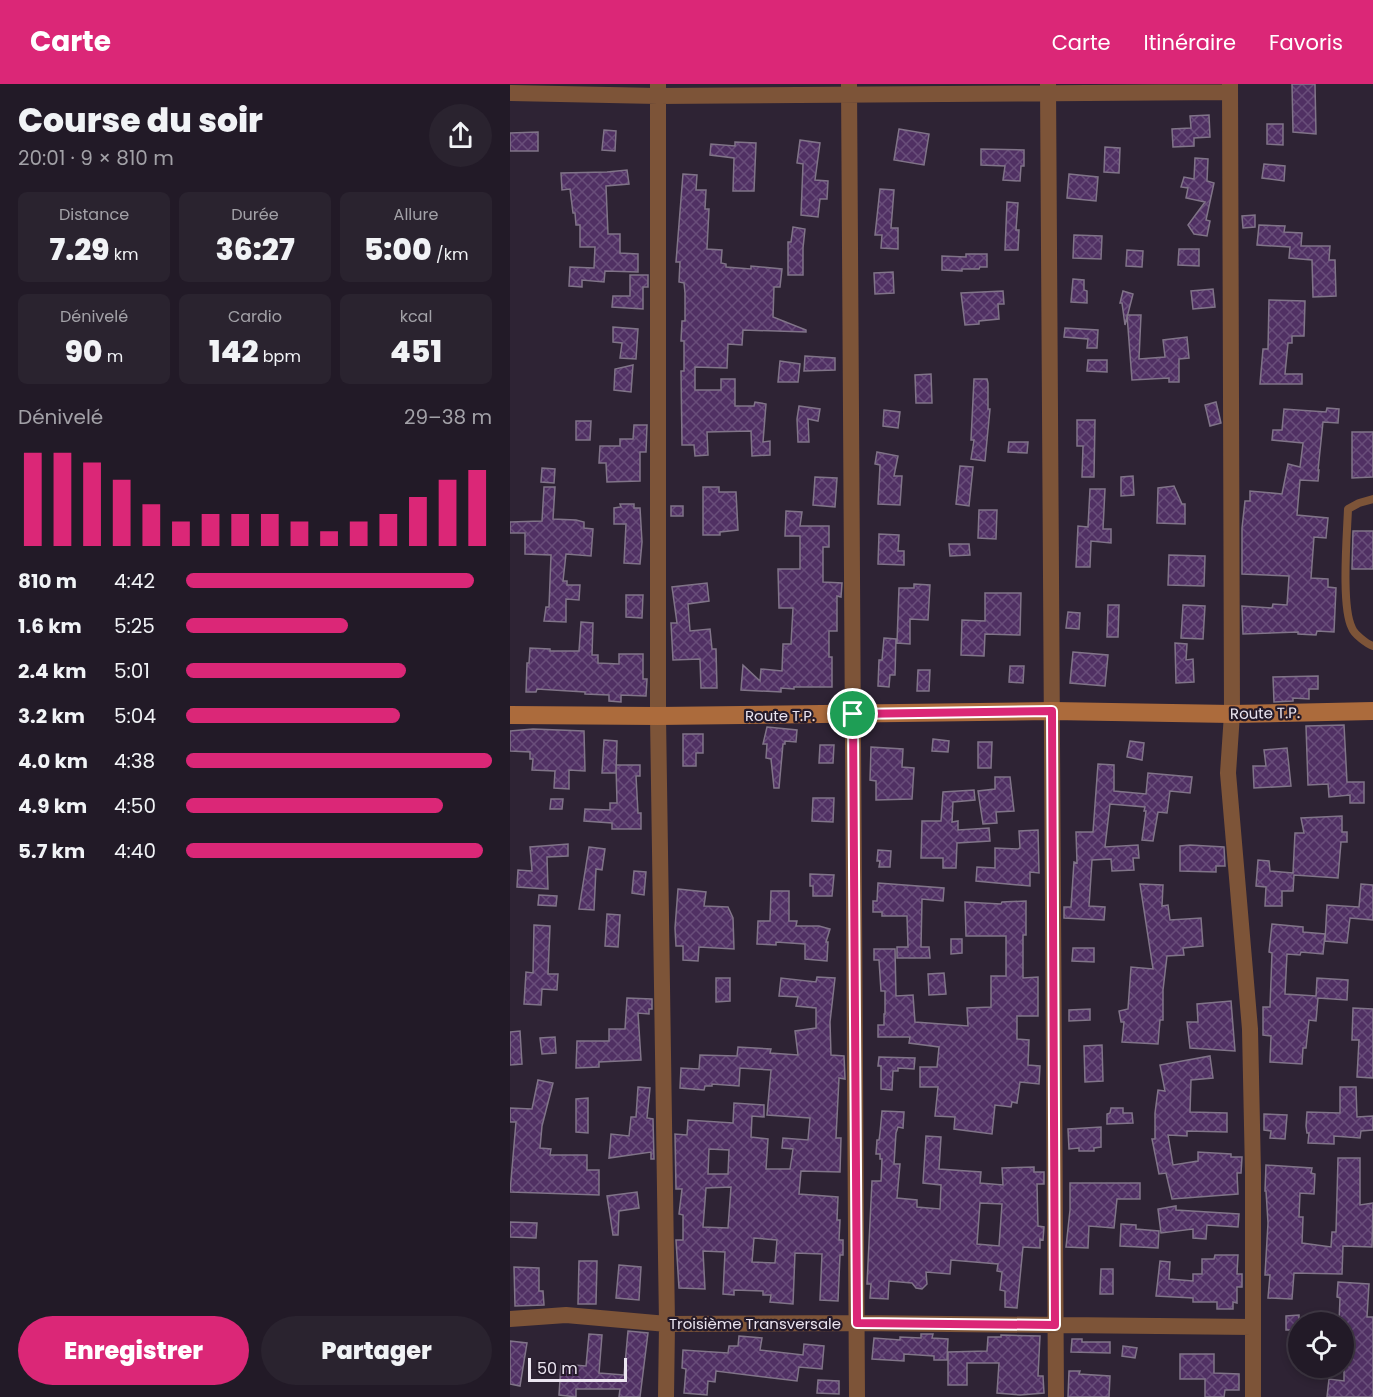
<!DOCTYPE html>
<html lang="fr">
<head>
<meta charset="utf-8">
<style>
	:root { --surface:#221a27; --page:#2a232f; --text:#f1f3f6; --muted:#a2a1a7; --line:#3f3844; --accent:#db2777 }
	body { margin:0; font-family:Poppins,sans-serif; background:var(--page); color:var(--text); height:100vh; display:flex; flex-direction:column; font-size:22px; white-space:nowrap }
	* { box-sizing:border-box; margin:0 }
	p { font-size:20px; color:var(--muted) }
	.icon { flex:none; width:33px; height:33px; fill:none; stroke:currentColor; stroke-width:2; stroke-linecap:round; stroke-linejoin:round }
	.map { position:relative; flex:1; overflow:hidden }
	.details { display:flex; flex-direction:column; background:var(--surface); width:510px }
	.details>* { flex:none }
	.buttons { position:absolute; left:778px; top:1228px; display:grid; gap:12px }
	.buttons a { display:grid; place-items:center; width:66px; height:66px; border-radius:50%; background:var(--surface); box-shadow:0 3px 9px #0003,0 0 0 2px var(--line); font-size:30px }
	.scale { position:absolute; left:18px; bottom:15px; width:99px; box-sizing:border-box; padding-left:6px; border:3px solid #ebe5f0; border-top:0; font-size:16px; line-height:21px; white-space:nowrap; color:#ebe5f0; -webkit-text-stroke:4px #241a2a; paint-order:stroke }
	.pin { position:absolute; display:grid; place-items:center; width:51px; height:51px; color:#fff; margin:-26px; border:3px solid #fff; border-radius:50%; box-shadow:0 2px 6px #0007 }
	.round { display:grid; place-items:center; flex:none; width:63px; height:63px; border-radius:32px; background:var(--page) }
	.summary { display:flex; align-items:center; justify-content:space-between; height:102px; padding:0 18px }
	h1 { font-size:33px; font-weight:800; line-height:45px }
	.figures { display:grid; grid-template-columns:repeat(3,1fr); gap:9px; height:102px; padding:6px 18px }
	.figures div { display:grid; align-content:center; border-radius:9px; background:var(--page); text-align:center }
	.figures b { font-size:30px; font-weight:800 }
	.figures small { font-size:16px; font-weight:400 }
	.figures p { font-size:16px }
	.chart { height:168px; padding:12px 18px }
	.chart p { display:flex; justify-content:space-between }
	.chart svg { width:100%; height:108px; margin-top:6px; stroke:var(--accent); stroke-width:6 }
	.primary-button { display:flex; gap:12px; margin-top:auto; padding:12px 18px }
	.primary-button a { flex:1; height:69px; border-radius:36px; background:var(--accent); color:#fff; font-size:24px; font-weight:800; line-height:69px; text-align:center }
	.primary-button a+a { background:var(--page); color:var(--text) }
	ul { padding:0 18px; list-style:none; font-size:20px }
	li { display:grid; grid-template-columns:96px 72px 1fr; align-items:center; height:45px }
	li i { height:15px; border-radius:8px; background:var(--accent) }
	header { display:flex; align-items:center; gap:36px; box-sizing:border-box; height:84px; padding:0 30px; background:var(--accent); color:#fff }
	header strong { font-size:28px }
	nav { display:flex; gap:33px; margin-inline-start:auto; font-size:21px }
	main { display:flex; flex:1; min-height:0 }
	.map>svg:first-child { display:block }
	.building { fill:url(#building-cross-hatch); stroke:#807488; stroke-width:1.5; fill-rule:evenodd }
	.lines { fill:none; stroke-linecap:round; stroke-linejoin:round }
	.lane { stroke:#7d5438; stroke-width:8 }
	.street { stroke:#7d5438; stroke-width:16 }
	.secondary { stroke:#ac6b3c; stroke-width:18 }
	.route-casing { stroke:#fff; stroke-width:12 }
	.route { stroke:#db2777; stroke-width:8 }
	.labels { text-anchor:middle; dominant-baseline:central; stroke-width:4.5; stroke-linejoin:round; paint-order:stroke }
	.street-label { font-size:15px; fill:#ebe5f0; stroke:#241a2a }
</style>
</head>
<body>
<header>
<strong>Carte</strong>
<nav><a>Carte</a><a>Itinéraire</a><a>Favoris</a></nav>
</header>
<main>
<section class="details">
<div class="summary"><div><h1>Course du soir</h1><p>20:01 · 9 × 810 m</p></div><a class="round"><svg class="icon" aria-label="share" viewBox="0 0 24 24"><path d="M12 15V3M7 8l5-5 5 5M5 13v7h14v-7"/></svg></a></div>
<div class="figures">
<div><p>Distance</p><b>7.29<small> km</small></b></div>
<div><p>Durée</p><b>36:27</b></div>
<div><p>Allure</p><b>5:00<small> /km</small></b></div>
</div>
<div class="figures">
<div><p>Dénivelé</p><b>90<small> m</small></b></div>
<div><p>Cardio</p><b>142<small> bpm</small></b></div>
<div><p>kcal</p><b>451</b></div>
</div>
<div class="chart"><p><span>Dénivelé</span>29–38 m</p>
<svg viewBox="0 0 160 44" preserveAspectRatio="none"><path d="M5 44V6M15 44V6M25 44V10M35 44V17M45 44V27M55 44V34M65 44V31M75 44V31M85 44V31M95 44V34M105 44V38M115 44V34M125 44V31M135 44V24M145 44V17M155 44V13"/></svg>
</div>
<ul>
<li><b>810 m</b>4:42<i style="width:94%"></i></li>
<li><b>1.6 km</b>5:25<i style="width:53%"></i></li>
<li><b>2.4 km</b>5:01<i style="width:72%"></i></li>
<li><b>3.2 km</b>5:04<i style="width:70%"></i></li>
<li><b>4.0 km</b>4:38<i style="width:100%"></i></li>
<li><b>4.9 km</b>4:50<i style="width:84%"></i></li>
<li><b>5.7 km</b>4:40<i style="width:97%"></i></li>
</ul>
<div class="primary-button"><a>Enregistrer</a><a>Partager</a></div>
</section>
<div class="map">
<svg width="863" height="1313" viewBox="0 0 863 1313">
	<defs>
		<pattern id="building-cross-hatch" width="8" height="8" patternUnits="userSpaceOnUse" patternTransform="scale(1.5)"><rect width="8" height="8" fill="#503063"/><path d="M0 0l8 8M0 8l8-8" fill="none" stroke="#694e7a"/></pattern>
	</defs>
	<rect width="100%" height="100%" fill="#2e2334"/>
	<path class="building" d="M782,0H805L806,50L783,48Z
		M699,31L700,53L684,54V62L663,63L662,45L681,44L680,32Z
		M757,40H773V61L757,60Z
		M389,45L419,50L414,81L384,76Z
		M94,46L106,47L105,67L92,66Z
		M28,48V67H0V49Z
		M290,56L310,59L305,96L318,97L317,115H310L308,133L291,131L293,80L287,79Z
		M225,58L246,59L244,107H223L224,74L200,71L201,60L225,62Z
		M595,63L610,64L609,89L594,88Z
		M471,65L514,66V82H511L510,97L493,96L495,82L471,81Z
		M685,74L698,75L697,97L704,99L696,136L700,137L697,152L684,150L678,141L695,118L676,114L678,104L671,103L674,93L684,95Z
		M754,80L775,82L774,97L752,94Z
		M117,86L119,100L96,102L98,150H110V169L128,170V188L95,187L94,198L72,196V203L59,202L60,183L84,184L85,163H70V141H66L65,129H63L60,105L52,106L51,89L97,88Z
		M173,90L187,91L186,106H196L195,125H199L197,165L212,166L211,179L216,180V183L241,185V182L272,185L270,203H264L263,233L296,246V248L233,246L232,261L218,260L217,284L185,283V306H211V295H225V322H244L245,318L256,320L253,358L260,357V371L242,372L241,347L197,348L198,371L185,372L184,361H172L171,287H174V257H171L172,237H175V209L174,199L169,198L170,178H166Z
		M559,90L588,93L586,117L557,114Z
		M370,105L384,106L381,144H388V165L371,164L372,151H365Z
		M497,118L508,119L506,146H509L508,166H495Z
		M745,131V143L733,144L732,132Z
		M749,141L775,142L774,148L792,149L791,162H820L819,176H825L826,212L803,213L802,176L779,174L780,163L747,161Z
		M283,143L295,145L293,164V191H278V158H281Z
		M564,151L592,152L591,175L563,174Z
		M669,165H689V182L668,181Z
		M617,166L633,167L632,183L616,182Z
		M456,170H477V183H470L469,185H452V187L432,186V172L456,173Z
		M383,188L384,209L365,210L364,189Z
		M120,191H138V203H133V225L102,223L103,212H120Z
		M563,195L574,196V206L577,207V219L561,218Z
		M703,205L705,223L683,225L681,207Z
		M493,207L494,220H488L489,235L469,237V240L455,241L451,209Z
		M613,207L623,210L615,241L612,219H610Z
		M759,216L795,217L794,252H782V259H778L775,290H792V300H750L753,265H758Z
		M617,231H631L629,275L655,273L653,256L677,253L679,274L669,275V298H659V294L622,296Z
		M103,243L128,245L126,275L110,274L112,259L103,258Z
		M555,244L588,246L587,264H577L578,255L554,253Z
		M295,272L325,274V286L294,287Z
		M578,276H597V288L577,287Z
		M270,277L290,280L288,298H268Z
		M123,281L121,308L104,306L105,285Z
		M421,290L422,319H406L405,291Z
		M464,295H477L478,299V325H480L475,377L461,375L464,356H461Z
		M706,318L711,339L700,342L695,321Z
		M289,322L310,325L308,337L298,335L299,358H288L287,335Z
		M817,324L829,325L828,339L813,338L808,386H809L808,397L790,396L787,431L818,434L816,454L804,453L801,494L818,495V503L826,504L824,548L807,547L806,551L788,550V548L733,550L732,522L762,524L763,520L777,521L779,492L732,490V444L735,417H740V407L772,410L778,380L790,383L793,359L762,356L763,346H772L774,325L816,328Z
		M374,326L390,328L388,344L373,342Z
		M567,336H585L584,393H572L573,362H567Z
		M66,337H81L80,356H66Z
		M124,341H137L136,368H130V397L97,398L96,379H89L90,362H110V355H123Z
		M842,348H863V393L842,394Z
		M499,358H518L517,369L498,368Z
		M367,368L388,372L384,392H392L390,421L368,420L370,381L365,380Z
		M450,382L463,383L459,422L446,420Z
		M32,384L45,385L44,399L31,398Z
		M623,392L624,411L611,412V393Z
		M305,393L327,394L325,423L303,421Z
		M664,402L672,420H675V440L647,439L648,404Z
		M34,403H45L43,435L66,436L74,438V444L83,445L81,472L56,470L53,497H57V501H70L69,516L56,515V538L34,537L36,523H39L41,471L15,470V449H0V438L32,437Z
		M193,403H209V408H226L228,446L210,448V451H193Z
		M580,405H595L593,445H601V459L581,457L580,483H566L568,442L578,443Z
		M110,420H124V424H130L132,458L130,480L114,479L116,440H104V424L111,423Z
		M161,422H173V432H161Z
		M469,426H487L486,455L468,454Z
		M276,427L292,428L290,442H319V463H313V498L332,499L331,513L327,512V547H319V573H322V603H284V605L271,604V608L231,606L233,581L250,597L251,585L272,587L273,560H281L283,524H269L268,485H290V452H275Z
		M843,447H863V485H842Z
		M369,450L389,451L388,467H394V481L368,480Z
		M439,460H459L460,471L440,472Z
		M659,471L695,472L694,502L658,501Z
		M197,499L199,517L178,520L180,547L200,545L202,565H206L207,604H191L190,575L163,576L161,539H167L162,503Z
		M404,500L420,501L418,536L400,535V560L387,559L389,504H404Z
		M475,509H511L510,551L475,550L474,572L451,571L452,536L475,537Z
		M116,511H133L132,534L116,533Z
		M598,521H609L608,553H597Z
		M673,521L695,522L693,555L671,554Z
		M558,528L570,529L569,545L556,544Z
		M71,538L83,539L82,571H88V579L109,580V570H133V595H137L136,612L111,611V618L99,617V611L75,610V608L27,605L26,608H16L17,579H19L20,564L40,565V567H69Z
		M374,554L386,555L385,591H380L379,603L368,602L369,576H372Z
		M665,559L677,560L676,576L683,575L684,598L666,599Z
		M563,568L598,571L595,602L560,599Z
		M500,582H514L513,599L499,598Z
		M408,586H420L419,607H407Z
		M808,592V605H799V615L783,614V617L764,618L763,593Z
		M834,641L837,698H854V719H840V711L819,713L818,700L798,701L796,642Z
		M257,643L287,646L286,658L275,657V660H273L269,704H264L261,675L256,674L257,660H253Z
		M23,645L74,647L75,687L59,686V705L44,704L45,687L22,686L23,675H20V668L0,667V647Z
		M173,650H193V669H186V682H173Z
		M423,655L439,657L438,668L422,667Z
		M94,656L107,657L106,689H92Z
		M620,657L634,659L632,676L617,673Z
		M468,658H482L481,684H468Z
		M310,661H324L323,679H309Z
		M361,663L393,665L392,683L404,684L402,715L366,716V697L360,696Z
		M777,664L781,702L744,704L743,682H756L754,666Z
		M588,680L604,681V707L636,710L638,689L682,693L680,709L660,707L657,729L648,728L643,757L632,756L636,727H634L635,723L600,720L595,763L628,761L629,774H623L624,786L602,787L601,775L582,776L579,822L595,823L594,836L554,834V823H561L564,778L567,779L566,748H583Z
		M106,681H130V692H126L128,729H131V745H102V739L74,737L75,725L100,726V719H107Z
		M485,693H500L504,727L486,728L487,739L473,740L468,707L485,705Z
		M464,706L465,716L443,718L442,738L448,737V746L479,744L480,757L447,759L446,784H433V774H411L412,737H431L433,708Z
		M303,714H324L323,738L302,737Z
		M41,715H53L52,725H40Z
		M832,732V748H837V758H831L828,794L784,791L783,807H772V822H755L756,803L746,802L748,776L759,777L760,787L783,789L785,749H794L791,734Z
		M528,746L529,789L520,788V802L466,797L467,783L485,784V764L508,765L510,764L509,747Z
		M58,760V772L37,773L38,805L7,803L8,786L22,787L20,763Z
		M680,761L714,763L715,782H706V788L670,787V762Z
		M79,763L95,765L92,786L86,785L84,826L69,825Z
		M368,766L381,767L380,783H369L370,777H367Z
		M124,787L136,788L134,811L122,809Z
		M300,790L324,791L322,812H303V802H300Z
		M368,799L434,804L433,817L412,815L411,863H419L420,874H387V863H398L397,832H372V828H363V817H367Z
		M630,800L653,801L652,822L658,821L660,836L691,834L693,862L673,864L674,871L657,872L653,906V936H650L648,960L612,958L614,938H611L609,927L618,925L621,883L643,885Z
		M851,800L863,801V836L840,834L837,859L815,857L817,821L849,823Z
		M168,805L196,808L194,822L218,823L223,834L224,865L189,863L188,877L173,876V862H166L165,844Z
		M261,807H279V837H287L286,842H309L320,845L316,858H318L317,877L295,875V860L266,858V861L247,860L248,837H260Z
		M29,811L47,812L46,822L28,821Z
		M516,817V851H513V894L528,893V932H507V955L519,956L518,981L530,982L529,1000L510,998L507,1019L502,1018L501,1023L485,1021L482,1050L444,1045L445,1033L425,1032L428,1003H410V983H427L429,963L399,959L400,953H368V941H374V930H375V907H371L369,876H364V865H385L386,912L403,911L405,938L458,942L457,924L481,923V892H496V852H456L455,818L491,820L492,818Z
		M97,830L110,831L108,863L95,862Z
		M762,840L793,843V848L815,850L813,870L791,868L790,871L777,870L775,910L806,912L807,894L838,896L837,916L808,914L806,937L799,936L796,964H793L792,980L760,978L761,952L753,951V923H760L762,869L759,868Z
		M24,841L40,842L38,890H48L47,906L32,905L31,921L14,920L16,888L23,889Z
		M441,855H452V869L441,870Z
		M563,864H584V878L562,877Z
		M434,889L436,910L419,911L418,890Z
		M307,893L325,894L320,938L321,971L334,972L335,995L329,994L326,1054H331L330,1088L291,1087L289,1110L328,1113L327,1136H330L329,1156H333V1171H330L328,1217L310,1216L312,1170L285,1169L283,1220L260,1218L261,1211H253V1207L224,1206V1211L213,1210L215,1168L193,1167L195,1205L169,1204L166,1156H173V1131L169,1130L172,1105H166L165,1050L177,1051L178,1036L223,1039L224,1019L254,1021V1033L242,1032L241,1053L258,1055L256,1085H280L283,1065L272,1064L273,1054L298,1056L300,1034L257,1031L261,986L230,984L229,1002L202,1000V1002H195L194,1006L170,1004L171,984L189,985L190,971L227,972L228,963L261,965L260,969L288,971L285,947L306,944V924L286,922L288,913L269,912L271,894L306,898ZM199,1065L219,1066L218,1090H198ZM221,1103L218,1144L193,1143L196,1104ZM244,1154L267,1156L265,1179L242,1178Z
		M206,894H220V917L206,918Z
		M117,914L142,915V925H139V930L128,929L131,976L89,978V983L66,984L67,957H99V945H115Z
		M721,917L725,967L680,964L677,938H688L687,920Z
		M843,924L863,925V994L847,993L849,956H842Z
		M580,925V936L559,937V926Z
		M10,947L12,980L0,981V948Z
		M45,953L46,969L32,970L30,954Z
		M592,961L593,997L575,998L574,962Z
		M700,972L703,994L681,996L680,1028L717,1029V1048L677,1047V1052L658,1051L663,1081L688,1077V1068L721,1070V1073H732L731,1089H727L728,1110L662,1115L656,1089L649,1090L642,1055H645V1029L648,1006L655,1007L650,981Z
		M369,973L405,974L404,985L388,984V987H383L382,1006L371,1005V982H368Z
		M28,996L43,999L32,1042L30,1064L41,1065L40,1071H77V1086H89V1111L0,1108L6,1038H0V1024L22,1025Z
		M128,1003L140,1004L137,1034L143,1035L144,1075H141V1068L99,1074L101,1050L119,1052L121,1033H126Z
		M830,1003H846L847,1033L863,1032V1046L851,1047L850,1054L824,1052V1060L798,1059L799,1049H797L796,1042L797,1028L830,1029Z
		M78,1014V1049L66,1048V1015Z
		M601,1024H613V1029H622L623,1039L597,1040V1030L600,1029Z
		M372,1027L394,1028L393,1044L388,1043L386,1049L384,1080H390L387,1114L407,1116V1123L430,1125L431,1101L413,1099L416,1052L431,1053L429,1085L471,1088L470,1099L493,1101L492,1084L524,1083V1088H534V1100H527L528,1142L534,1143L533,1156L530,1155V1164L513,1163L507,1224L495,1223V1207L490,1206L492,1188L487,1187L488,1180L441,1176L440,1190L416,1188L417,1200L412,1205L406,1204L402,1199L379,1197L378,1215L360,1214L361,1200H357L362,1097H371L372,1075H370V1070H366L367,1056H369L370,1049ZM470,1119L492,1120L489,1162L467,1160Z
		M754,1030L777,1031L775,1055L760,1054L761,1047L754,1046Z
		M591,1043V1063L584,1064V1067H569V1064L559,1065L558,1045Z
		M828,1074H850V1121L863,1119L862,1163L833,1162L832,1190L784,1189L782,1215L758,1214L760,1191H755L758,1139L756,1107H755L756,1081L802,1084L801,1089L805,1090L804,1110L790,1109L789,1133H793L792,1159L821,1163L822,1148H826Z
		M560,1099H630V1115H607L604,1144L579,1142L578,1164L556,1163L560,1126Z
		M127,1108L129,1124L109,1127L108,1151H103L97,1112Z
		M666,1122V1126L729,1130L728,1143L697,1141L696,1155L683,1154V1145L651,1149L648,1125Z
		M0,1138L27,1139L26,1154L0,1153Z
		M611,1140L626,1141V1145L649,1147L648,1164L610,1162Z
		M705,1171H728L727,1190H732V1203H727V1219L723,1218V1225H707V1218H683V1214L646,1212L650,1177L660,1178L659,1195L683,1197V1190H692V1175H704Z
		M69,1177H87L86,1220H68Z
		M109,1181L131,1183L129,1216L106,1214Z
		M4,1183L29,1184V1207H33L34,1221L5,1222Z
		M591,1185H603V1210H590Z
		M828,1198L859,1200L857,1233H863V1313H817L819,1295L834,1297V1239H829L830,1214L827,1213Z
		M789,1231V1246H776V1232Z
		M118,1247L138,1249L130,1313H109L110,1305H66V1313L49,1311L51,1280L76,1282L79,1250L92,1251L89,1289L114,1291Z
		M411,1250H423L422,1254L438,1255L437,1276H424V1272L394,1270V1277L362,1275L364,1254L390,1256V1253L411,1254Z
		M491,1251L530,1252L528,1292H533L534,1309L510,1311L487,1309L489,1279H457V1301H438V1268L477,1267L478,1253H491Z
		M229,1252L252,1254L250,1266L293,1271L294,1260L314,1262L312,1285L289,1283L287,1297L206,1287L205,1298L198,1297L197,1311L174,1309L176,1285L172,1284L173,1266L218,1269L219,1262H228Z
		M562,1255H572V1258H600V1269L561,1268Z
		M0,1257L17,1259L10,1302L0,1300Z
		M613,1262L627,1264L625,1274L612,1272Z
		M670,1270H704V1289L729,1290V1306H715L714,1313H695V1295H670Z
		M559,1287H570L569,1290L600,1292L599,1313H558Z
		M308,1296L329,1297V1310L307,1309Z"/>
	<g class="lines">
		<path class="lane" d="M863,415L849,419L838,425C837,451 831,523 842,544C844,550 857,560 863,562"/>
		<path class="street" d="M148,0V632L157,1240L156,1313
			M339,0L347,1313
			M538,0L546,1313
			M720,0L722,630L718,689L740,945L743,1089V1313
			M0,9L148,12L720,8
			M0,1235L56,1231L157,1240L347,1239L742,1243"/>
		<path class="secondary" d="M0,631L148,632L542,627L722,630L863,627"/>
	</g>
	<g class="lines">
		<defs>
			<path id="route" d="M542,627L545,1241L347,1239L343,630Z"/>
		</defs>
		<use href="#route" class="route-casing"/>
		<use href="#route" class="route"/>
	</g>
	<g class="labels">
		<g class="street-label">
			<text transform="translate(755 629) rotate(-1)">Route T.P.</text>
			<text x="270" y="631">Route T.P.</text>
			<text x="245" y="1239">Troisième Transversale</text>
		</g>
	</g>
</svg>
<div class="buttons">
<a><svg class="icon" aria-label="locate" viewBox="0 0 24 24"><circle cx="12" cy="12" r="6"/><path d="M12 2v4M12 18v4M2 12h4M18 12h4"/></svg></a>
</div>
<div class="scale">50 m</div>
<div class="pin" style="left:343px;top:630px;background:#1e9e55"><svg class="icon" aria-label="arrive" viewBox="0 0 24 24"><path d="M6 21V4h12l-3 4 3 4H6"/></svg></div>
</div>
</main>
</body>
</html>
